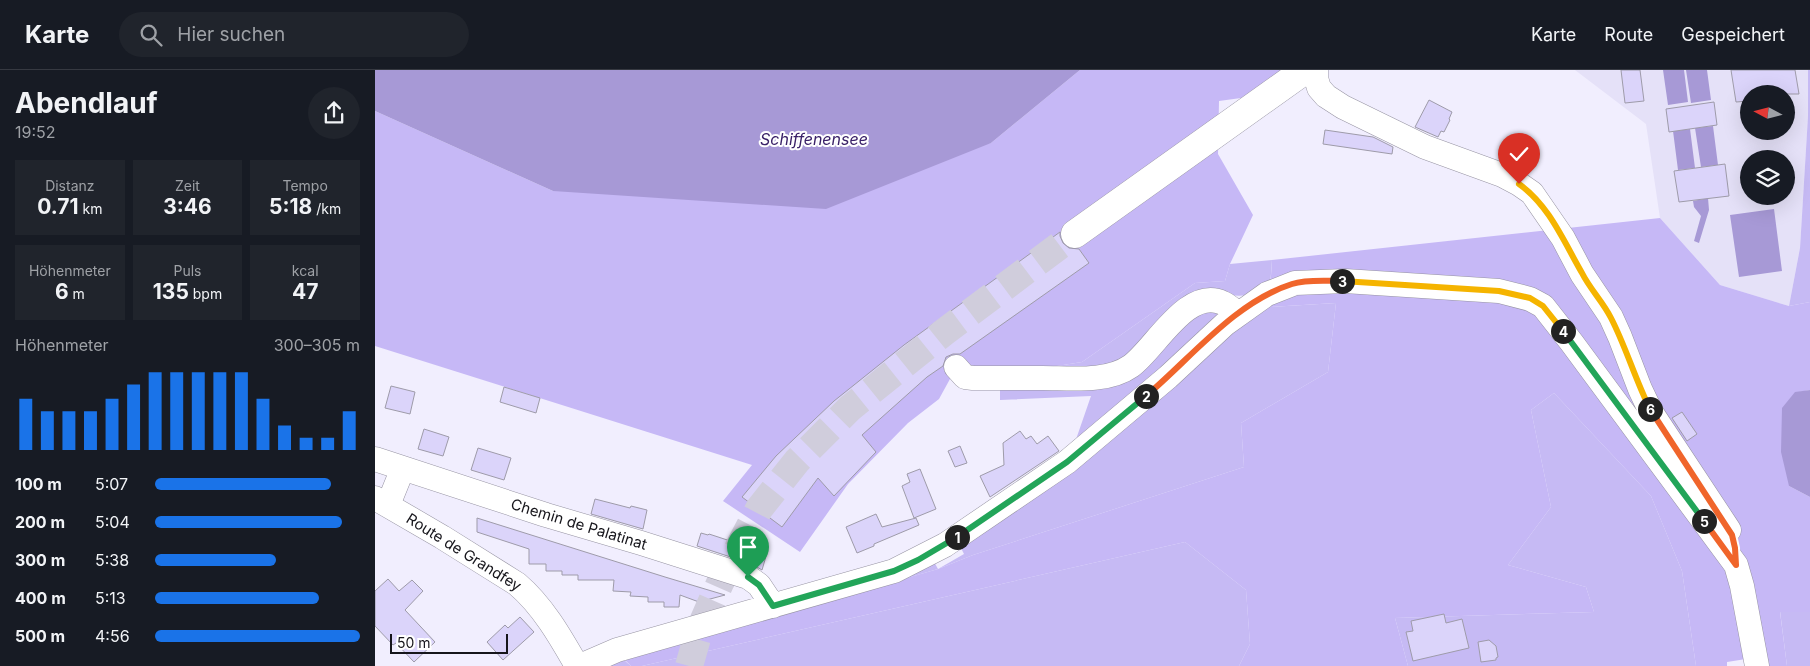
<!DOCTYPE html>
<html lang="de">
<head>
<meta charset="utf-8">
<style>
	:root { --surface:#171b24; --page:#20242c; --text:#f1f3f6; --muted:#9ea1a6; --line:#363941; --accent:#1a73e8 }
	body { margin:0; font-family:Inter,sans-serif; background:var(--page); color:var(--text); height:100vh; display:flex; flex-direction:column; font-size:19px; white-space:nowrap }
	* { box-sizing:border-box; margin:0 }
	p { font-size:16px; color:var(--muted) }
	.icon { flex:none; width:28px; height:28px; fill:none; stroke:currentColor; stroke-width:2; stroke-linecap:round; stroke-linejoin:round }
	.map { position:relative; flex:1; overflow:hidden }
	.side { display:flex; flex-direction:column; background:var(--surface); width:375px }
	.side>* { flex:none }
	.needle { width:32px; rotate:277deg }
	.buttons { position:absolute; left:1365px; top:15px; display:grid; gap:10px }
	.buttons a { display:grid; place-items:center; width:55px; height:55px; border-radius:50%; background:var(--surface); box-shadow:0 5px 20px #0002; font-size:25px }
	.scale { position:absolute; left:15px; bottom:12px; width:118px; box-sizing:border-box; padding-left:5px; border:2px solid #16151b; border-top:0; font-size:14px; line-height:18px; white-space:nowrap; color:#16151b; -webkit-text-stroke:4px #fff; paint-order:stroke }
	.pin { position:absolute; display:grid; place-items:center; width:42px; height:42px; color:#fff; margin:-51px -21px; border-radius:50% 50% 50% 0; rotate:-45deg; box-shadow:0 0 5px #0007 }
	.pin .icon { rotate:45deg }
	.km { position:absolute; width:25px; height:25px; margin:-12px; border-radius:50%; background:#222; color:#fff; font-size:14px; line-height:25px; text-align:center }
	.round { display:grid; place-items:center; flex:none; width:52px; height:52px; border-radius:26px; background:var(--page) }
	.headline { display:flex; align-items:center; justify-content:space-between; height:85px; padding:0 15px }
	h1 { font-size:28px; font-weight:700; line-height:38px }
	.metrics { display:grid; grid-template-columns:repeat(3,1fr); gap:8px; height:85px; padding:5px 15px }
	.metrics div { display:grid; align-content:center; border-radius:0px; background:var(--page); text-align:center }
	.metrics b { font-size:21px; font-weight:700 }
	.metrics small { font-size:14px; font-weight:400 }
	.metrics p { font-size:14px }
	.chart { height:140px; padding:10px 15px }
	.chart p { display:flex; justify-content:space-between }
	.chart svg { width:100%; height:90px; margin-top:5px; stroke:var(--accent); stroke-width:6 }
	ul { padding:0 15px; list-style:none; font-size:16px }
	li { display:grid; grid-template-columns:80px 60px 1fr; align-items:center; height:38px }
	li i { height:12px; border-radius:6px; background:var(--accent) }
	header { display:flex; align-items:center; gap:30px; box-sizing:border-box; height:70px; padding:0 25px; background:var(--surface); border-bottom:1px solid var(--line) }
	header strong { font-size:24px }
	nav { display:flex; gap:28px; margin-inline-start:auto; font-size:18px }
	.search { width:350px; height:45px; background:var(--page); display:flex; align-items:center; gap:12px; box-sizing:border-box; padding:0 18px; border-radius:28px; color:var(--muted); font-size:19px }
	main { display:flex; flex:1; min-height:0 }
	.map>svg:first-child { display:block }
	.built { fill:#e5e1f8; fill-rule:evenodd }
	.green { fill:#c6baf4 }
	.forest { fill:#c6b8f6 }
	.water { fill:#a799d6 }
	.building { fill:#dbd4fa; stroke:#9e9ba9 }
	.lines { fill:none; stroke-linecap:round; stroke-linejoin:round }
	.major-tunnel { stroke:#d0cddc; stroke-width:28; stroke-dasharray:28 14; stroke-linecap:butt }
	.minor-casing { stroke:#9794a3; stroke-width:25 }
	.major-casing { stroke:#9794a3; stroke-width:29 }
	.minor { stroke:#fff; stroke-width:24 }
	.major { stroke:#fff; stroke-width:28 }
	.split-1-casing { stroke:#fff; stroke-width:10 }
	.split-2-casing { stroke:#fff; stroke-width:10 }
	.split-3-casing { stroke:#fff; stroke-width:10 }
	.split-4-casing { stroke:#fff; stroke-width:10 }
	.split-5-casing { stroke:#fff; stroke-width:10 }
	.split-6-casing { stroke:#fff; stroke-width:10 }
	.split-7-casing { stroke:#fff; stroke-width:10 }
	.split-1 { stroke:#22a559; stroke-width:6 }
	.split-2 { stroke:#22a559; stroke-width:6 }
	.split-3 { stroke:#f0652b; stroke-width:6 }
	.split-4 { stroke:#f5b400; stroke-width:6 }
	.split-5 { stroke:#22a559; stroke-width:6 }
	.split-6 { stroke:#f0652b; stroke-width:6 }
	.split-7 { stroke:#f5b400; stroke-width:6 }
	.labels { text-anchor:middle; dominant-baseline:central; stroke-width:4; stroke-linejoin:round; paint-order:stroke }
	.street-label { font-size:15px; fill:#16151b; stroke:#fff }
	.water-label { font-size:16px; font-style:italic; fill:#3a2168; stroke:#fff }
</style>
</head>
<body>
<header>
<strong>Karte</strong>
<div class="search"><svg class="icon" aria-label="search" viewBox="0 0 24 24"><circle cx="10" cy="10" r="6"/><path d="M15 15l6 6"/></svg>Hier suchen</div>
<nav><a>Karte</a><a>Route</a><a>Gespeichert</a></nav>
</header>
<main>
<section class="side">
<div class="headline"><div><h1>Abendlauf</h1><p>19:52</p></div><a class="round"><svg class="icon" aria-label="share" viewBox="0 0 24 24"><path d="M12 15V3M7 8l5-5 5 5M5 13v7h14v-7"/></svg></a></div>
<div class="metrics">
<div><p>Distanz</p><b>0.71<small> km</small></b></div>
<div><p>Zeit</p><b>3:46</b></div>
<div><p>Tempo</p><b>5:18<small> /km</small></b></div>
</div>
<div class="metrics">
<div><p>Höhenmeter</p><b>6<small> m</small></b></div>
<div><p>Puls</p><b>135<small> bpm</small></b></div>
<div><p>kcal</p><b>47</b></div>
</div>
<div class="chart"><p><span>Höhenmeter</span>300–305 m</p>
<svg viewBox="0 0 160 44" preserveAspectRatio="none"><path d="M5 44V19M15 44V25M25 44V25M35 44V25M45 44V19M55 44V12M65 44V6M75 44V6M85 44V6M95 44V6M105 44V6M115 44V19M125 44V32M135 44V38M145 44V38M155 44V25"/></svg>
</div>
<ul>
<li><b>100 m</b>5:07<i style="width:86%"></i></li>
<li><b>200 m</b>5:04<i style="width:91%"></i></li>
<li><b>300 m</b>5:38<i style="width:59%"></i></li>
<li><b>400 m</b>5:13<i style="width:80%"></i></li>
<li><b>500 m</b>4:56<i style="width:100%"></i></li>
</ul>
</section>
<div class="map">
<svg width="1435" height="596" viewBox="0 0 1435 596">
	<rect width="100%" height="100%" fill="#f1eefe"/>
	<path class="built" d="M1200,0H1433V46L1425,178L1414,236L1345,215L1285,148L1271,54ZM1374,24H1411V61H1374ZM1374,89H1411V126H1374Z"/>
	<path class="green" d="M1433,0H1435V232L1414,236L1425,178L1433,46Z
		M897,190L895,217C874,226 867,228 844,223L756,288L734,298L644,302L707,292L820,213L850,211L855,194Z
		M961,233L953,302L866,353L869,397L598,485L563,499L249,590L256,596H232L233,589L557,488L563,499L589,484L583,472L856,255L894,237Z
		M821,240L847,242L698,378L716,326L625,330V313L713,314Z
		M1179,323L1276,426L1307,501L1321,596H1033L1020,548L1219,542L1211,517L1133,495L1176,437L1156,340Z
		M810,472L871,520L875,574L864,596H267Z
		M1405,541L1435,542V596H1412Z"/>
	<path class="forest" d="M705,0H915L925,20L844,31L843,84L878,145L855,194L850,211L820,213L707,292L644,302L581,298L564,329L533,353L473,414L425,482L348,431L377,395L0,276V41L178,121L616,73Z
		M1285,148L1345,215L1414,236L1435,232V320L1420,323L1414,416L1435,427V542H1405L1412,596H1390L1373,494L1362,534L1371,589L1352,592V596H1321L1307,501L1276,426L1179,323L1156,340L1176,437L1133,495L1211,517L1219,542L1020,548L1033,596H864L875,574L871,520L810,472L267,596H256L249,589L563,499L598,485L869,397L866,353L953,302L961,233L894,237L897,190Z"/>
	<path class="water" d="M0,0H705L616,73L451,139L178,121L0,41Z
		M1288,0H1309L1313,32L1293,35Z
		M1311,0H1332L1336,30L1316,33Z
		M1338,56L1343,95L1326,97L1320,58Z
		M1315,59L1320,98L1303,100L1298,61Z
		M1333,128L1334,140L1324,173L1319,171L1326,146L1319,137L1318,131Z
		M1399,139L1407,201L1364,207L1355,145Z
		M1435,320V427L1414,416L1406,382L1407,338L1420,322Z"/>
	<path class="building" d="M1246,0H1265L1269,31L1250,33Z
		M1356,0H1420L1424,24H1374V31L1361,32Z
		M1054,30L1077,42L1074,49L1075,50L1069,62L1066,61L1063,67L1040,57Z
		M1339,32L1342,55L1294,62L1291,39Z
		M950,60L998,67L1018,77L1017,84L948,74Z
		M1350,94L1354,126L1304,132L1299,101Z
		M685,162V166L688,173L694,178L704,179L714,193L585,284H578L571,287L568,296L552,307L487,365L501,382L459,426L443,408L407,457L367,427L401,386L459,331L529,275Z
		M16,316L40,322L35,344L10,338Z
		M129,317L165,328L161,343L125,332Z
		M1307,342L1322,364L1312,371L1297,348Z
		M49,359L74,367L68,386L43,379Z
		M645,361L651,369L656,366L662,374L673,366L684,381L615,427L605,406L629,395L628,373Z
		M585,376L592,393L580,397L573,381Z
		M103,378L136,388L129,410L96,400Z
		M545,399L561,439L539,448L527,416L535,412L532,404Z
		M220,429L255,438L256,436L272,440L268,459L216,444Z
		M501,444L507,457L541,448L544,455L499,474V476L482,483L471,457Z
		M102,448L290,507L350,525L324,532L305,525L304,537H289V532H273V527L255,526L256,522L238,521L239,510H203V505H187V501H171V494H154V479L102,462Z
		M326,463L333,465L334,464L392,483L387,500L377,494L322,476Z
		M13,509L24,521L37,510L48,521L30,540L60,572L39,592L21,573L18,575L0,556V521Z
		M1069,544L1071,553L1087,549L1094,578L1038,591L1031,562L1038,561L1036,551Z
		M145,547L159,562L128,590L112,572L130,555L133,558Z
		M1114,570L1121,576L1123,587L1121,588V590L1106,592L1103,572Z"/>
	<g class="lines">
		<path class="major-tunnel" d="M314,596L324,561L345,513L384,439L422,391L475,338L568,263L700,164"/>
		<defs>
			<path id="minor" d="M941,0V8L944,18L951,26L968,37L1050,77L1127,105L1144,114L1157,123L1188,168L1207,204L1236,247L1245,267L1265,319L1276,342L1354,460
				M581,297L590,307L598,308C621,308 644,308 667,308C695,308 732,313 756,296C780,279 812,216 848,233C853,235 858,240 863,244
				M0,389L171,445L266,473L373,507L384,515L398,536
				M0,428L67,467L142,514C168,536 186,568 202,596
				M13,435L28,398
				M205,596L242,580L519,501L570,475L692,392L793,307L850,254L892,224L920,213L970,211L1124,221L1155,229L1168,236L1197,273L1361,495L1367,516L1382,596"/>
			<path id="major" d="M700,164L930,0"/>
		</defs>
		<use href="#minor" class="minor-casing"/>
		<use href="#major" class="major-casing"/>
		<use href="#minor" class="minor"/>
		<use href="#major" class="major"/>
	</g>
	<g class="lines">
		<defs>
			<path id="split-1" d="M373,507L384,515L398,536L519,501L543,490L582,467"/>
			<path id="split-2" d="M582,467L692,392L771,326"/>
			<path id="split-3" d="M771,326C816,288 860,232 917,214C932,209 952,211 967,211"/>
			<path id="split-4" d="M967,211L1124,221L1155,228L1168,236L1188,261"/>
			<path id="split-5" d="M1188,261L1329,451"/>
			<path id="split-6" d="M1275,339L1357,465L1360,478L1361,495L1329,451"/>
			<path id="split-7" d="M1144,114C1174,135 1189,172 1207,203C1215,219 1228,232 1236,248C1251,277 1260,309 1275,339"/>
		</defs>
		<use href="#split-1" class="split-1-casing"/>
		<use href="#split-2" class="split-2-casing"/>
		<use href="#split-3" class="split-3-casing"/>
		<use href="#split-4" class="split-4-casing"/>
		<use href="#split-5" class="split-5-casing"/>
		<use href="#split-6" class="split-6-casing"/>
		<use href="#split-7" class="split-7-casing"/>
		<use href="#split-1" class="split-1"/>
		<use href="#split-2" class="split-2"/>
		<use href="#split-3" class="split-3"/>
		<use href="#split-4" class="split-4"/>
		<use href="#split-5" class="split-5"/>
		<use href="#split-6" class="split-6"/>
		<use href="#split-7" class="split-7"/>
	</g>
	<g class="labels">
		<g class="street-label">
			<text transform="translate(204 454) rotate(17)">Chemin de Palatinat</text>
			<text transform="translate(89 482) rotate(32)">Route de Grandfey</text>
		</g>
		<g class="water-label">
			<text x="439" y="69">Schiffenensee</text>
		</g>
	</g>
</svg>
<div class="buttons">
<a><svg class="needle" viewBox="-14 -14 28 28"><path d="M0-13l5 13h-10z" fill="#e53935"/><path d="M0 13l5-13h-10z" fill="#9ea1a6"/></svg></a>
<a><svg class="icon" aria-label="layers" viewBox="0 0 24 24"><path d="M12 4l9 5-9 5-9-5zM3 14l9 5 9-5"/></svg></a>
</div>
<div class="scale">50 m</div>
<div class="pin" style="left:373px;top:507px;background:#1e9e55"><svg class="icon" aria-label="arrive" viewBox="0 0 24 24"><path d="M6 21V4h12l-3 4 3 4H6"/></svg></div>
<div class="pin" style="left:1144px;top:114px;background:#d93025"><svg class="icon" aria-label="check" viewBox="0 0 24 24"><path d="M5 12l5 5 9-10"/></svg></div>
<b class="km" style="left:582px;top:467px">1</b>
<b class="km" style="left:771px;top:326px">2</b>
<b class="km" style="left:967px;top:211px">3</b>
<b class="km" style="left:1188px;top:261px">4</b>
<b class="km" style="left:1329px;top:451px">5</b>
<b class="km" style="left:1275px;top:339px">6</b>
</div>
</main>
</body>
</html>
